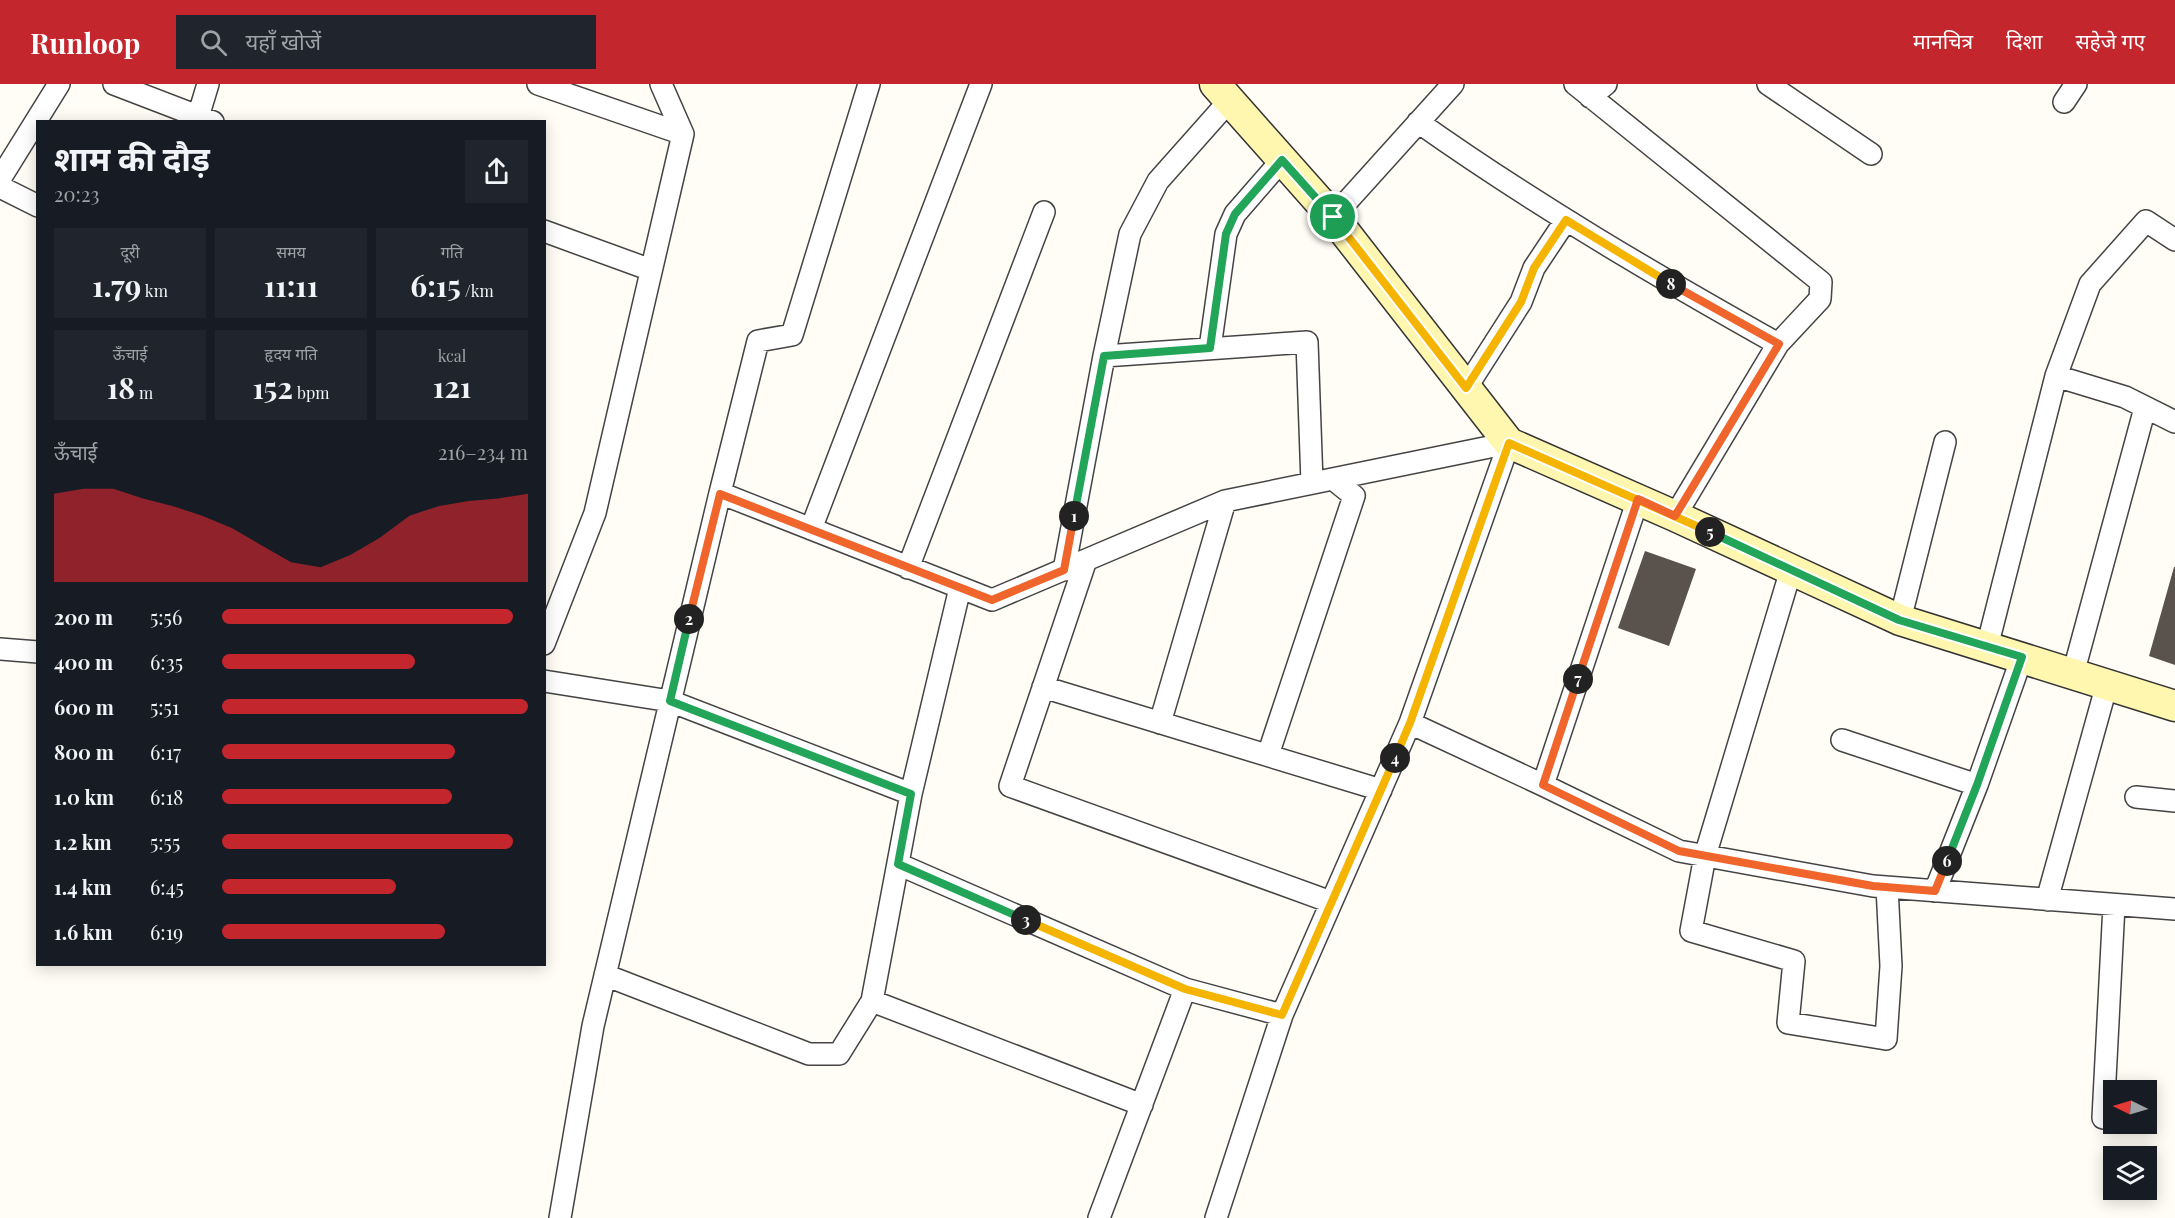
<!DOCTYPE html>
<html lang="hi">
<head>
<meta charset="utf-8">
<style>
	:root { --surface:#171b24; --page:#20242c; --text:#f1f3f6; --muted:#9ea1a6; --accent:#c4262e }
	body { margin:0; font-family:"Playfair Display","Noto Sans Devanagari",serif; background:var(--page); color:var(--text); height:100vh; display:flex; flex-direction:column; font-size:22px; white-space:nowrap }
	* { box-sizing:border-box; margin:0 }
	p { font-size:20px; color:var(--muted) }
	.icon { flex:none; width:33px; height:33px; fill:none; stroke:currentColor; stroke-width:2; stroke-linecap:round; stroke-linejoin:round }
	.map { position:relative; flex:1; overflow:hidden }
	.side { position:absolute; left:36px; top:36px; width:510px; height:846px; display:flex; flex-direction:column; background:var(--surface); border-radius:0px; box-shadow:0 3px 15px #0003 }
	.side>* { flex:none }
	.needle { width:39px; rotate:275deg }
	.tools { position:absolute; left:2103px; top:996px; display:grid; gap:12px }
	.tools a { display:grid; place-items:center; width:54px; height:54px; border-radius:0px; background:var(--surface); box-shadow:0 3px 15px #0003; font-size:30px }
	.pin { position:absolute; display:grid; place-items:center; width:51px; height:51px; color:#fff; margin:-26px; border:3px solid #fff; border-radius:50%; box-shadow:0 2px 6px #0007 }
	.km { position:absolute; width:30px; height:30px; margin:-15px; border-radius:50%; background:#222; color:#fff; font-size:16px; line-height:30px; text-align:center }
	.round { display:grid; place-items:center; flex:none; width:63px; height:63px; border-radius:0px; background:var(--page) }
	.summary { display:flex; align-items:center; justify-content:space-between; height:102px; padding:0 18px }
	h1 { font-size:33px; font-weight:700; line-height:45px }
	.figures { display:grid; grid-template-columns:repeat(3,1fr); gap:9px; height:102px; padding:6px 18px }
	.figures div { display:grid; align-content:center; border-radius:0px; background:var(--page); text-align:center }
	.figures b { font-size:30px; font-weight:700 }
	.figures small { font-size:16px; font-weight:400 }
	.figures p { font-size:16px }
	.chart { height:168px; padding:12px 18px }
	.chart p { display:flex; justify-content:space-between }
	.chart svg { width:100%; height:108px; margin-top:6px; fill:var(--accent); opacity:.7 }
	ul { padding:0 18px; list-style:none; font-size:20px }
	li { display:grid; grid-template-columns:96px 72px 1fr; align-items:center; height:45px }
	li i { height:15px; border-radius:8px; background:var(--accent) }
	header { display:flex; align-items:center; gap:36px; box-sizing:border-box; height:84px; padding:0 30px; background:var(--accent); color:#fff }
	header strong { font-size:28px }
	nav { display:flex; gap:33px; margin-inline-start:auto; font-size:21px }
	.search { width:420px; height:54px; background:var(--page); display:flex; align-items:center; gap:15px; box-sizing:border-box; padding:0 21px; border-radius:0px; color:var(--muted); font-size:22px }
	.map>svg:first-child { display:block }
	.building { fill:#5a524d }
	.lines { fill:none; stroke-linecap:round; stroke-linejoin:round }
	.street-casing { stroke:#444; stroke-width:24 }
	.secondary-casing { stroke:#333; stroke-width:33 }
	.street { stroke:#fff; stroke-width:21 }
	.secondary { stroke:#fff6b0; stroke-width:30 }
	.split-1-casing { stroke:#fff; stroke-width:12 }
	.split-2-casing { stroke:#fff; stroke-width:12 }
	.split-3-casing { stroke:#fff; stroke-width:12 }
	.split-4-casing { stroke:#fff; stroke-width:12 }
	.split-5-casing { stroke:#fff; stroke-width:12 }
	.split-6-casing { stroke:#fff; stroke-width:12 }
	.split-7-casing { stroke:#fff; stroke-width:12 }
	.split-8-casing { stroke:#fff; stroke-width:12 }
	.split-9-casing { stroke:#fff; stroke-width:12 }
	.split-1 { stroke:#22a559; stroke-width:8 }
	.split-2 { stroke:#f0652b; stroke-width:8 }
	.split-3 { stroke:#22a559; stroke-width:8 }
	.split-4 { stroke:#f5b400; stroke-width:8 }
	.split-5 { stroke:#f5b400; stroke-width:8 }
	.split-6 { stroke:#22a559; stroke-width:8 }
	.split-7 { stroke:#f0652b; stroke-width:8 }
	.split-8 { stroke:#f0652b; stroke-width:8 }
	.split-9 { stroke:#f5b400; stroke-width:8 }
</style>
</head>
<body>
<header>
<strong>Runloop</strong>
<div class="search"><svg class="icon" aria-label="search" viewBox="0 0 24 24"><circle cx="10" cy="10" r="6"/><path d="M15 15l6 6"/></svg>यहाँ खोजें</div>
<nav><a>मानचित्र</a><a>दिशा</a><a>सहेजे गए</a></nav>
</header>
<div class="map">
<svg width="2175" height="1134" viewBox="0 0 2175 1134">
	<rect width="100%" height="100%" fill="#fffdf5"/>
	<path class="building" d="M1645,467L1696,485L1669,562L1618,544Z
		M2174,483H2175V581L2149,572Z"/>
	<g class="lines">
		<defs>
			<path id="street" d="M114,0L213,38
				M538,0L683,50
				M1575,0L1821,198L1820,215L1778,260L1675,432
				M1768,0L1871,70
				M1590,13L1606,0
				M2064,18L2076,0
				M198,33L208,0
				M1418,38C1534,120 1655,191 1778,260
				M0,95L59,0
				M0,103L38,122
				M1333,133L1453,0
				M544,147L651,186
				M1210,264L1226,150L1235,130L1282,76
				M1104,272L1307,258L1312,399
				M2056,292L2125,313L2175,338
				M1466,304L1521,218L1534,184L1566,136
				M1509,359L1410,639L1543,701L1679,767L1873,802L2175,825
				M720,409L758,257L792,251L869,0
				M811,445L981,0
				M908,484L1044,128
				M1064,486L1104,272L1130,150L1158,97L1230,16
				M1791,486L1705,772L1691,847L1794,877L1788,939L1886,955L1891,882L1887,803
				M1900,536L1945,358
				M544,560L595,429L683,50L661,0
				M1987,563L2056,292L2090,200L2146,137L2175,156
				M0,565L38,568
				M2073,590L2145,324
				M544,597L670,617L911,710L960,504
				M1043,603L1381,706
				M1160,639L1225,417
				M1842,656L1977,701
				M1268,671L1354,412L1333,395
				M1543,701L1638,415
				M911,710L872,917L1142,1021
				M2136,713L2175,717
				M898,780L1185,905
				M1935,807L1977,701L2022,573
				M2047,816L2107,600
				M1331,818L1010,702L1086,476L1225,417L1509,359
				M605,891L809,970H839L872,917
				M2103,1034L2114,821
				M560,1134L593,942L720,409L992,516L1086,476
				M1099,1134L1185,905L1282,931
				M1216,1134L1282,931L1410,639"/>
			<path id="secondary" d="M1215,0L1333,133L1509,359L1675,432L1900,536L2175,622"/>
		</defs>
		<use href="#street" class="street-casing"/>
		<use href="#secondary" class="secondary-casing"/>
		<use href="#street" class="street"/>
		<use href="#secondary" class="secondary"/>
	</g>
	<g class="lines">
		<defs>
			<path id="split-1" d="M1074,432L1104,272L1210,264L1226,150L1235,130L1282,76L1333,133"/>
			<path id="split-2" d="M689,535L720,410L992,516L1064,486L1074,432"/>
			<path id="split-3" d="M689,535L670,617L911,710L898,780L1026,836"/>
			<path id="split-4" d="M1026,836L1185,905L1282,931L1395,674"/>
			<path id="split-5" d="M1395,674L1410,639L1509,359L1710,448"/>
			<path id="split-6" d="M1710,448L1899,536L2022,573L1977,701L1947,777"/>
			<path id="split-7" d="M1578,595L1543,701L1679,767L1873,802L1935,807L1947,777"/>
			<path id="split-8" d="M1578,595L1638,415L1675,432L1779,260L1671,200"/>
			<path id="split-9" d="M1333,133L1466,304L1521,218L1534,184L1566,136L1671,200"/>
		</defs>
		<use href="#split-1" class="split-1-casing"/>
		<use href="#split-2" class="split-2-casing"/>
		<use href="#split-3" class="split-3-casing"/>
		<use href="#split-4" class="split-4-casing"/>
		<use href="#split-5" class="split-5-casing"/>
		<use href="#split-6" class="split-6-casing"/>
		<use href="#split-7" class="split-7-casing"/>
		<use href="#split-8" class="split-8-casing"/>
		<use href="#split-9" class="split-9-casing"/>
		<use href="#split-1" class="split-1"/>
		<use href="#split-2" class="split-2"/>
		<use href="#split-3" class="split-3"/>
		<use href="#split-4" class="split-4"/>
		<use href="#split-5" class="split-5"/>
		<use href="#split-6" class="split-6"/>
		<use href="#split-7" class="split-7"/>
		<use href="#split-8" class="split-8"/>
		<use href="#split-9" class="split-9"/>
	</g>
</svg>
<div class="tools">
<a><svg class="needle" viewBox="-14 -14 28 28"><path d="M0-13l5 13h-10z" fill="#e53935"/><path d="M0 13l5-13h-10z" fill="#9ea1a6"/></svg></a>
<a><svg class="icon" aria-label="layers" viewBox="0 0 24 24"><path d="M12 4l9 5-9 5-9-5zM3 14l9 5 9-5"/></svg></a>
</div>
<div class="pin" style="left:1333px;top:133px;background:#1e9e55"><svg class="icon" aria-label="arrive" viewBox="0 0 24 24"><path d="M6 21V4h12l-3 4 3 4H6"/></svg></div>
<b class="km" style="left:1074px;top:432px">1</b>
<b class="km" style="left:689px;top:535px">2</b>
<b class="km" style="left:1026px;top:836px">3</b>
<b class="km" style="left:1395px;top:674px">4</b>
<b class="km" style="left:1710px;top:448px">5</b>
<b class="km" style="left:1947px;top:777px">6</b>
<b class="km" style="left:1578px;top:595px">7</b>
<b class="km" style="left:1671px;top:200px">8</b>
<section class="side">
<div class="summary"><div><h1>शाम की दौड़</h1><p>20:23</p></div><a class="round"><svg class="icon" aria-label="share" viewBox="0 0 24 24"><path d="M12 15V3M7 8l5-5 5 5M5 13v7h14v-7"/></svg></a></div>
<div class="figures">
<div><p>दूरी</p><b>1.79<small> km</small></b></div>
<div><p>समय</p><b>11:11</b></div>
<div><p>गति</p><b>6:15<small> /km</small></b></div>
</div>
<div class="figures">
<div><p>ऊँचाई</p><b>18<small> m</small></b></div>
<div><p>हृदय गति</p><b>152<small> bpm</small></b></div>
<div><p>kcal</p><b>121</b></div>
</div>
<div class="chart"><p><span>ऊँचाई</span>216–234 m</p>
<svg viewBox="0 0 160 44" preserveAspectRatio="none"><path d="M0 44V8L10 6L20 6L30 10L40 13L50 17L60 22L70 29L80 36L90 38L100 33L110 26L120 17L130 13L140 11L150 10L160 8V44z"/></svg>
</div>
<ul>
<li><b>200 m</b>5:56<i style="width:95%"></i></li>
<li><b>400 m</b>6:35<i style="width:63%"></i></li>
<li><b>600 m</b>5:51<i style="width:100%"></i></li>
<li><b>800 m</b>6:17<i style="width:76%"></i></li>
<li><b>1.0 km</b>6:18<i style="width:75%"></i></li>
<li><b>1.2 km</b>5:55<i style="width:95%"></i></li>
<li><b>1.4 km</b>6:45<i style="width:57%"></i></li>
<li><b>1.6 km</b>6:19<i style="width:73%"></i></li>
</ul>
</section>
</div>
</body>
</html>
